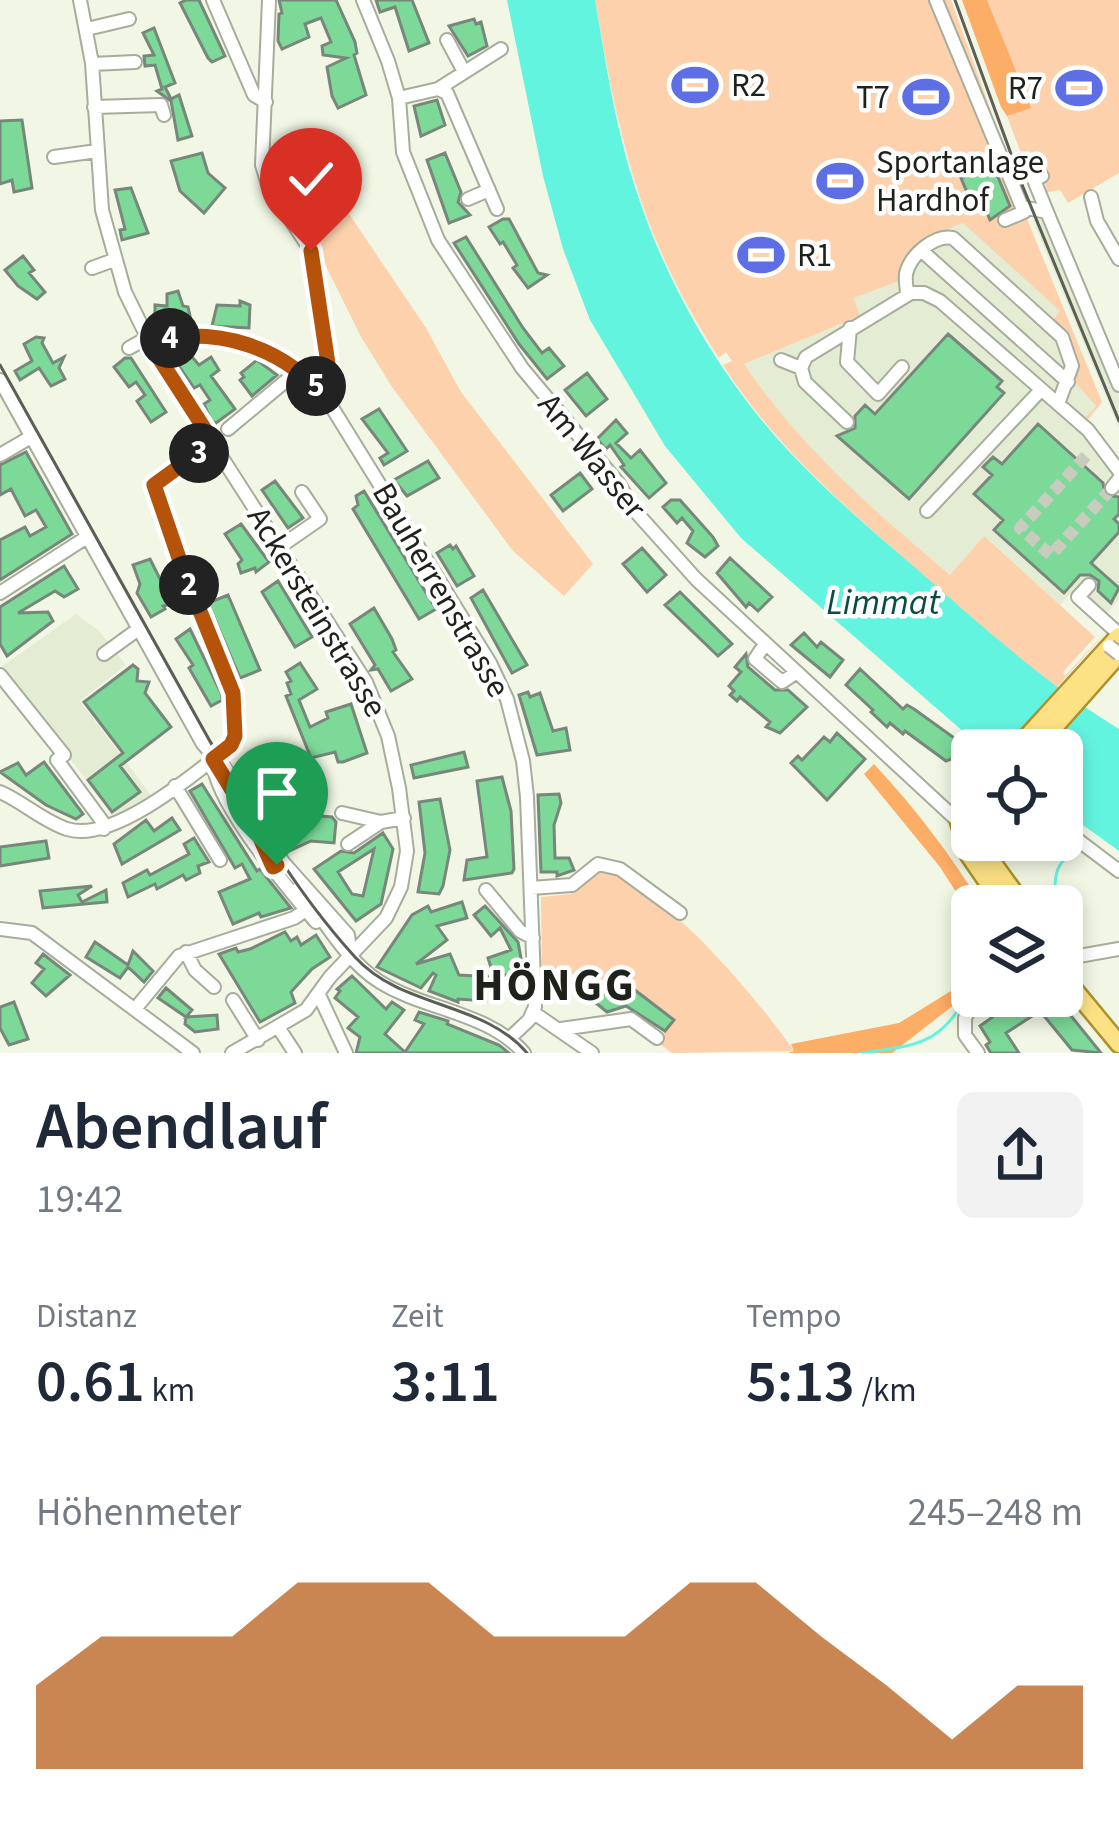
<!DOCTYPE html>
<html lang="de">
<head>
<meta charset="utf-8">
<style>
	:root { --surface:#fff; --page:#f2f2f3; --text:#1f2937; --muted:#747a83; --accent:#b45309 }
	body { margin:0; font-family:"Source Sans 3",sans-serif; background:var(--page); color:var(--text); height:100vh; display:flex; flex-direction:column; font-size:45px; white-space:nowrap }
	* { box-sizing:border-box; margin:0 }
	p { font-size:39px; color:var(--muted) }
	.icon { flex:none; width:66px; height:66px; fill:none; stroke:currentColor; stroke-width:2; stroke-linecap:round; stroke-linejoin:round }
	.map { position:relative; height:1053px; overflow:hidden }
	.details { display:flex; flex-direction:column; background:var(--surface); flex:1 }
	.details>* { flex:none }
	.buttons { position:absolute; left:951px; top:729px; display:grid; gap:24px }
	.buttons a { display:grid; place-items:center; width:132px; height:132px; border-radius:18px; background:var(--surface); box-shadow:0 6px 18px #0003; font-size:60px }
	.pin { position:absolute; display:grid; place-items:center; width:102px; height:102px; color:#fff; margin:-123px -51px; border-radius:50% 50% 50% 0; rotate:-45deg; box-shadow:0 0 12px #0007 }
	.pin .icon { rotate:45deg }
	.km { position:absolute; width:60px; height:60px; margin:-30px; border-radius:50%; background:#222; color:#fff; font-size:33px; line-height:60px; text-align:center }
	.round { display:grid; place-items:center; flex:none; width:126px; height:126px; border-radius:18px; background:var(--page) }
	.headline { display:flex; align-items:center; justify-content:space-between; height:204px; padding:0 36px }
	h1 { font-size:66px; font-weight:600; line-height:90px }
	.stats { display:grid; grid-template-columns:repeat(3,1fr); gap:18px; height:204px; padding:12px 36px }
	.stats div { display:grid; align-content:center }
	.stats b { font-size:60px; font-weight:600 }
	.stats small { font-size:33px; font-weight:400 }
	.stats p { font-size:33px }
	.chart { height:336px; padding:24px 36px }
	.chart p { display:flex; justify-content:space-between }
	.chart svg { width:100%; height:216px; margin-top:12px; fill:var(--accent); opacity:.7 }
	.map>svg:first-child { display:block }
	.built { fill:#e4edd3 }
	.green { fill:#fdd1ac }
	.forest { fill:#fcad66 }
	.water { fill:#63f4e0 }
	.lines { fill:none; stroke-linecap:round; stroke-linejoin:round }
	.stream { stroke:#63f4e0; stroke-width:3 }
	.building { fill:#7cd998; stroke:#77877b; stroke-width:3; fill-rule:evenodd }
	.minor-tunnel { stroke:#c7ccbc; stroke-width:12; stroke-dasharray:12 6; stroke-linecap:butt }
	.minor-casing { stroke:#a7ad9b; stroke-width:16 }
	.major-casing { stroke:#ae922b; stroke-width:21 }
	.minor { stroke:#fff; stroke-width:12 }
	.major { stroke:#fde285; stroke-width:16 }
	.tram { stroke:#5c5f56; stroke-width:3 }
	.minor-bridge-casing { stroke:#a7ad9b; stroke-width:16; stroke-linecap:butt }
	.minor-bridge { stroke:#fff; stroke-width:12 }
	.route-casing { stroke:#fff; stroke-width:24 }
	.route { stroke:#b45309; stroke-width:15 }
	.labels { text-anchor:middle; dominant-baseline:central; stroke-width:9; stroke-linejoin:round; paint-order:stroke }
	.poi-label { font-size:33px; fill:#1f211b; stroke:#fff; text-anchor:start }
	.street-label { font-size:33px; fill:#1f211b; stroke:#fff }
	.water-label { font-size:36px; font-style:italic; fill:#0b4d45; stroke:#fff }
	.district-label { font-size:45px; font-weight:bold; letter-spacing:3px; fill:#1f211b; stroke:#fff }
</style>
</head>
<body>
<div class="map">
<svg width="1119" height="1053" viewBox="0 0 1119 1053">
	<rect width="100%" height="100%" fill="#f1f7e4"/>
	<path class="built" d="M1042,216L1119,398V428L1033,220Z
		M963,222L1061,311L1077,370L1096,406L1084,420L1119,464V600L1102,618L1069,595L1060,605L984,536L951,576L854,495L802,442L743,364L860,316L854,298L899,281L903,265L929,236Z
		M76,614L99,631L126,665L80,701L151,795L116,820L1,667Z"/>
	<path class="green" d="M595,0H951L991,111L984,114L1102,402L1086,422L1084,419L1096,406L1074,381C1081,356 1070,338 1052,321L1060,311L963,223C933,234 907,248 899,281L854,298L860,316L744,364C801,448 873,510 950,575L984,536L1095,637L1063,672L1065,676L1118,619L1057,687C1007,650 961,608 914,567C843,505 774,445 723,365L732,361L726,352L719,358C639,235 620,141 595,0Z
		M987,0H1119V173L1068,203L1060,190L1047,192L1042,167L1028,172L1007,116L1030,107Z
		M310,156L426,328L461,392L593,564L564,596L513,551L392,387L361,337L317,248L274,185L280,166Z
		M598,869C660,881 758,999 794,1051L672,1053L657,1042L675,1019L632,987L623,996L608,986L600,996L581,973L542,977L541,897L571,894L573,888Z"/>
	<path class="forest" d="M962,0H987L1031,108L1007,116L1001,107Z
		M874,764C915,808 951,855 982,906H972V917L940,867L864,774Z
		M972,978V991L892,1053H788L794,1051L791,1044L899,1023Z"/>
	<path class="water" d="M507,0H595C606,63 615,127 635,187C665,281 718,374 785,447C826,492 873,531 919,571C983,627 1046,684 1119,729V851L1062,810V750L981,747L741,538L665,446L590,320L563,249L543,176Z"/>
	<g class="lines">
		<path class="stream" d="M1057,906C1053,882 1053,861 1078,850
			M861,1053C889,1049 925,1048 946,1025C957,1015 959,1004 972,994"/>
	</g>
	<path class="building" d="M186,0H199L225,56L212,62L208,58L180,3Z
		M279,0H336L355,42L357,53L354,55L366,95L338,108L332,96L327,67L346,58L323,55L322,46L331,42L321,18L305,24L309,37L282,49L278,41L279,14L282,13Z
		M376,0H412L429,43L409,51L395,7L380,12Z
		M474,19L476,24L481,22L487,46L468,56L449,26Z
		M154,28L175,83L165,87L171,99L179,95L192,136L178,140L171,101L157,91L162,89L155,65L145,66L144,56L154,55L143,33Z
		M437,100L445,125L421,136L414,106Z
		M22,120L32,188L14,192L12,180L0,184V121Z
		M202,153L208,173L225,188L204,213L180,191L171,161Z
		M445,153L461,192L458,202L470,215L449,223L427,160Z
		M993,165L1010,206L990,220L984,205L974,209L961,178Z
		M131,188L148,233L122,240L120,230L125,229L115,190Z
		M503,219H509L538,273L547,275L528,288L513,268L517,265L503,242L500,244L489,227Z
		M466,237L523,328L542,353L549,348L564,366L547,379L519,344L454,243Z
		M23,256L34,270L29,273L45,292L37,299L18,286L5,270Z
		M178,291L183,306L188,307L192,325L155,324V305L167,306V294Z
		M240,301L250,305L249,328L212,326L217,305L240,306Z
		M948,334L1002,381L997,387L1004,393L909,499L837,436L855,428V416L865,405L875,414Z
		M36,337L44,338L42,343L53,363L64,357L59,368L65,379L51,386L39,368L20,380L15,371L32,361L24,344Z
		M187,351L199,365L211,357L219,370L211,376L235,409L216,423L211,421L204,404L210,400L200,385L194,388L174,359Z
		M125,358H131L166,412L151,422L137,401L145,395L136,382L129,387L114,367Z
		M257,360L277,375L252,396L240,380L244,377L241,373Z
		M587,373L607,399L586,416L565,390Z
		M379,409L407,451L384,465L380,458L388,453L362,419Z
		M616,420L627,433L616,443L631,458L640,450L666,483L649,498L621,467L624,465L610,445L606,449L597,439Z
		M1038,424L1103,483L1105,495L1119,497V514L1114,519L1119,524V532L1091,563L1119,588L1111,603L1098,591L1099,581L1090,575H1080L1064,593L994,530L1003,520L974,494L992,475L983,467L993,457L1002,464Z
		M26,452L72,534L0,580V540L25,527L30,536L46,527L36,510L25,516L11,489L0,495V465Z
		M428,461L439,478L407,496L394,480Z
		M580,473L592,489L563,511L551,495Z
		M275,481L303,518L288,528L262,490Z
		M364,491L436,609L419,619L353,509L358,505L356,496Z
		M671,500H680L713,537L718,546L705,557L687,543L693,531L682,518L677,523L663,507Z
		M241,524L269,562L256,572L255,568L241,573L238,564L242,560L225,534Z
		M450,545L453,549L456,546L474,576L457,586L437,553Z
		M642,548L666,575L647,592L623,564Z
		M730,558L772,597L758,611L749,603L746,607L717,573Z
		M150,559L162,583L176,580L184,601L163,606L165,609L151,617L137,593L140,584L133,565Z
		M64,566L78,589L64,597L55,591L18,613L48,612L53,621L7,656L0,644V607Z
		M278,581L312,637L295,647L262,592Z
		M483,590L527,665L512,673L471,598Z
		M680,592L732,644L718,656L665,605Z
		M228,595L260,670L240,678L208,603Z
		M374,608L392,639L396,650L393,652L412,679L391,691L378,669L371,670L375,665L350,624Z
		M190,629L222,695V700L211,706L189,668L193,665L176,639Z
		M804,633L817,647L821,642L843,660L830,677L791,645Z
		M746,654L748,667L775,690H788L807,707L780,733L766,727L770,722L740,697L737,701L730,695L734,691L729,686L741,672L735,667Z
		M300,663L317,689L299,700L310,727L328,718L326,712L351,704L367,753L343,762H338L335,752L311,758L286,696L291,694L287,683L291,681L286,672Z
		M133,665L138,669L137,681L149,682L145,693L171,727L120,766L140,792L112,812L88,780L123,753L84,702Z
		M860,669L903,709L907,705L914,709L964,745L954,758L946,761L905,731L903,734L890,723L887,727L871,712L873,710L846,685Z
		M528,692L530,697L540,693L553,731L566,728L570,750L537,755L519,695Z
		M837,733L865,759L827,800L791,763L798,756L802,760L824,737L830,742Z
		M464,752L468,767L414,778L411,765Z
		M44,762L83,814L76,819L46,805L0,772L18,763L26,775Z
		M502,777L511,811L514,869L512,873L464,880L467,860L487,857L477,781Z
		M202,784L257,871L260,869L291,908L261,917L259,913L233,924L219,892L250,879L242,864L235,868L190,791Z
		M300,784L307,808L321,811L320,816L332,817L336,822L334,843L311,841L289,851L277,832L285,829L284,805H267L266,797H285L281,785Z
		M559,794L561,803L554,825L555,858H569L574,870L557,876V872H541L538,795Z
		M440,799L450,850L443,886L439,894L418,892L425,853L419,802Z
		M172,818L180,830L122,864L114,844L146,820L154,831Z
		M383,833L393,849L381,904L356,921L314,869L341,851L354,853ZM374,849L363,896L352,894L338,872Z
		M194,838L209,862L198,866L200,873L186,880L183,875L157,889L155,884L128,897L123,883L147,870L150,875L189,854L184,844Z
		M46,841L49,858L0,866V847Z
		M92,886L78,895L82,902L106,890L107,902L43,908L40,891Z
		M462,902L467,918L437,926L447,940L416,964L450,954L459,975L494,977L488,958L511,950L500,928L491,936L474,915L485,906L518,942L523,969L497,978L501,987L486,990V1001L458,999V1002L429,991L436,975L433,973L421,988L377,967L412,915L428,906L431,912Z
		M285,932L291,941L297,937L301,945L316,935L330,957L312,969L291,992L295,1003L260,1022L219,954L236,948L238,952L250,949Z
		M95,942L128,965L133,951L153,971L144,982L128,967L120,978L86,957Z
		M43,954L70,975L46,996L32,983L44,969L36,963Z
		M352,976L386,1009L392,1002L404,1010L385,1034L405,1052L424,1024L415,1020L419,1012L448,1021L447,1024L499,1045L509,1053H356L360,1037L348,1028L358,1017L335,998L340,991L337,989Z
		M610,987L624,999L631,987L674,1020L665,1031L626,1006L607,1012L596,1003Z
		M166,988L192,1010L186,1017L217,1015L218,1029L195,1032L185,1024L186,1017L158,998Z
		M1022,996H1055L1101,1053L1072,1050L1040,1011L1006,1033L1019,1053H991L986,1045L990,1042L980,1026Z
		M14,1002L28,1039L9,1045L0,1028V1007Z"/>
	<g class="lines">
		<path class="minor-tunnel" d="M1086,456L1020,528L1051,555L1112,488"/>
		<defs>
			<path id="minor" d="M80,0L92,63L102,210L125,292L156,355L366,682L388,736L399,788L407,851L401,887L386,918L330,977L306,1010L232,1053
				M213,0L254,95L266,102
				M269,0L262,165L268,185L311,251L332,390L328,401
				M363,0L388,61L399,98L403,152L438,240L522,368L619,484L635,511L696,579L959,822
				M936,0L1024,212L1005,220
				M87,29L129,19
				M447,40L463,70
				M92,64L135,62
				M438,89L501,49
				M399,98L438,89L447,93L497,209
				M94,107L161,105L164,115
				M54,157L97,151
				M1042,176L1034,180L1047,212
				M1091,197L1097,221L1119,259
				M468,199L489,190
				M1022,207L1047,212L1119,385
				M922,251L1068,382
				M92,268L114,260
				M907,295C907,288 905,281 906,274C910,255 935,234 953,238L1062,337L1072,366L1058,404
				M850,328L847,362L878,394L902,367
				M148,341C218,327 284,345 328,401L490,663L507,699L523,761L527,797L535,1007L529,1020L510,1038
				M129,348L147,338
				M781,360L801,368
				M0,380L203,744L224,767L283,862L348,935L351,956
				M847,422L805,382L801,368L806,357L911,293H924L940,301L1088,430L1119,471
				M228,429L300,369
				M0,455L31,437
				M1112,488L1119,479
				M927,511L1040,391
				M281,546L320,519L302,492
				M1089,585L1078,597L1119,634
				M0,593L87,537
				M765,644L755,659L782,682L797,672
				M104,654L133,633
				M0,675L64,755L57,760L102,821L104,829
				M213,759C212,800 288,888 316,922
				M175,786L220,860
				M0,792C23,802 43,821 67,829C112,844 196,773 231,745L233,693L181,564L154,485L213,442
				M342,813L381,822
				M1062,828L1119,871
				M996,840H997
				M348,844L381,822L404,818
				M299,888C324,919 346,961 380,982C425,1010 488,1012 524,1053
				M531,888L572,885L598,864L620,869L680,913
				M486,890L520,931L533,938
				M0,929L32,933L193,1053
				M186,952L195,970L214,987
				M1062,959L1119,949
				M319,995L346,1053
				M233,1000L258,1040
				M135,1009L179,956L294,918L306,910
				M534,1013L592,1053
				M965,1018V1035L978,1053
				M965,1018L970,1009L988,996
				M278,1027L295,1053
				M561,1029L631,1019L657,1038"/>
			<path id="major" d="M1015,750L1119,636
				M1034,750L1119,654
				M959,822L969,855L1004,906
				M959,822L972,796
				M976,840L1024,906
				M1062,975L1119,1044"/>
		</defs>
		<use href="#minor" class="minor-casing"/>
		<use href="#major" class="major-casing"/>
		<use href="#minor" class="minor"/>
		<use href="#major" class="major"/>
		<path class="tram" d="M955,0L1023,187L1119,421
			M0,365C60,474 122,582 182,691C234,784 283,878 355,957C402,1009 483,1001 527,1053"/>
		<defs>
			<path id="minor-bridge" d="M1109,646L1119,654"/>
		</defs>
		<use href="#minor-bridge" class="minor-bridge-casing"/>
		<use href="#minor-bridge" class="minor-bridge"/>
	</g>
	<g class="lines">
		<defs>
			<path id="route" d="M277,865L273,867L256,829L213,759L231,745L235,736L233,693L181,564L154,485L213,442L148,341C218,326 284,346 328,401L332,390L311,251"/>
		</defs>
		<use href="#route" class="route-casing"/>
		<use href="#route" class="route"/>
	</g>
	<defs>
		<symbol id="stadium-bare" viewBox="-9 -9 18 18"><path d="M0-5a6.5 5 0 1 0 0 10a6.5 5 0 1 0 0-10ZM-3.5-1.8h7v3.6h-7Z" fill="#5e6ee5" stroke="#fff" stroke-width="2.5" paint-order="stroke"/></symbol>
	</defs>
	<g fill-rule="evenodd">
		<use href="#stadium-bare" x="662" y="52" width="66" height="66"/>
		<use href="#stadium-bare" x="1046" y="55" width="66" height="66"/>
		<use href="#stadium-bare" x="893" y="64" width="66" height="66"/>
		<use href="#stadium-bare" x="807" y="148" width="66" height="66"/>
		<use href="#stadium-bare" x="728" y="222" width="66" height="66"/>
	</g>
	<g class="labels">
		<g class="poi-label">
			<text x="731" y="85">R2</text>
			<text x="1043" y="88" text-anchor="end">R7</text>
			<text x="890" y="97" text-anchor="end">T7</text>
			<text x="876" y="162">Sportanlage<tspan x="876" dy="38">Hardhof</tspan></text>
			<text x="797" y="255">R1</text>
		</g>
		<g class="street-label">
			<text transform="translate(592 456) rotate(51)">Am Wasser</text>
			<text transform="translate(441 590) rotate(60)">Bauherrenstrasse</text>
			<text transform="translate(317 612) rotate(59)">Ackersteinstrasse</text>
		</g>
		<g class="water-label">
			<text x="883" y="602">Limmat</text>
		</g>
		<g class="district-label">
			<text x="555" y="986">HÖNGG</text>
		</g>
	</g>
</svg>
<div class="buttons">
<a><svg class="icon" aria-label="locate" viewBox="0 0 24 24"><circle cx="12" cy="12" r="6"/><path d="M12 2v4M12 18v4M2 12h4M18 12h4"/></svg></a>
<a><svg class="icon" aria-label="layers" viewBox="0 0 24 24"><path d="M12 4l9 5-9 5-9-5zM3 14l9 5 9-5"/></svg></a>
</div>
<div class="pin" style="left:277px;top:865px;background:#1e9e55"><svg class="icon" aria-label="arrive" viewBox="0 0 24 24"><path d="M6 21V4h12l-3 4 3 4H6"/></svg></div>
<div class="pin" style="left:311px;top:251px;background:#d93025"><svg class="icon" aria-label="check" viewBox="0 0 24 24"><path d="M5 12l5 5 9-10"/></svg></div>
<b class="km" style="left:189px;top:585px">2</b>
<b class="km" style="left:199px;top:453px">3</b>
<b class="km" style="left:170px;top:338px">4</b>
<b class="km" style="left:316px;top:386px">5</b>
</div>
<section class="details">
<div class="headline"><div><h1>Abendlauf</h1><p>19:42</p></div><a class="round"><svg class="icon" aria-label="share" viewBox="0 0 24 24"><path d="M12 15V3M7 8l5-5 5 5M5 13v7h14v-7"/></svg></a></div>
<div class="stats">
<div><p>Distanz</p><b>0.61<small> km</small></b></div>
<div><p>Zeit</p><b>3:11</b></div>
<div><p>Tempo</p><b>5:13<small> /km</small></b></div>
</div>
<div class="chart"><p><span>Höhenmeter</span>245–248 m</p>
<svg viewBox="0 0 160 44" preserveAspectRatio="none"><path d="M0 44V27L10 17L20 17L30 17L40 6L50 6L60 6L70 17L80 17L90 17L100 6L110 6L120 17L130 27L140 38L150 27L160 27V44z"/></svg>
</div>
</section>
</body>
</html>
